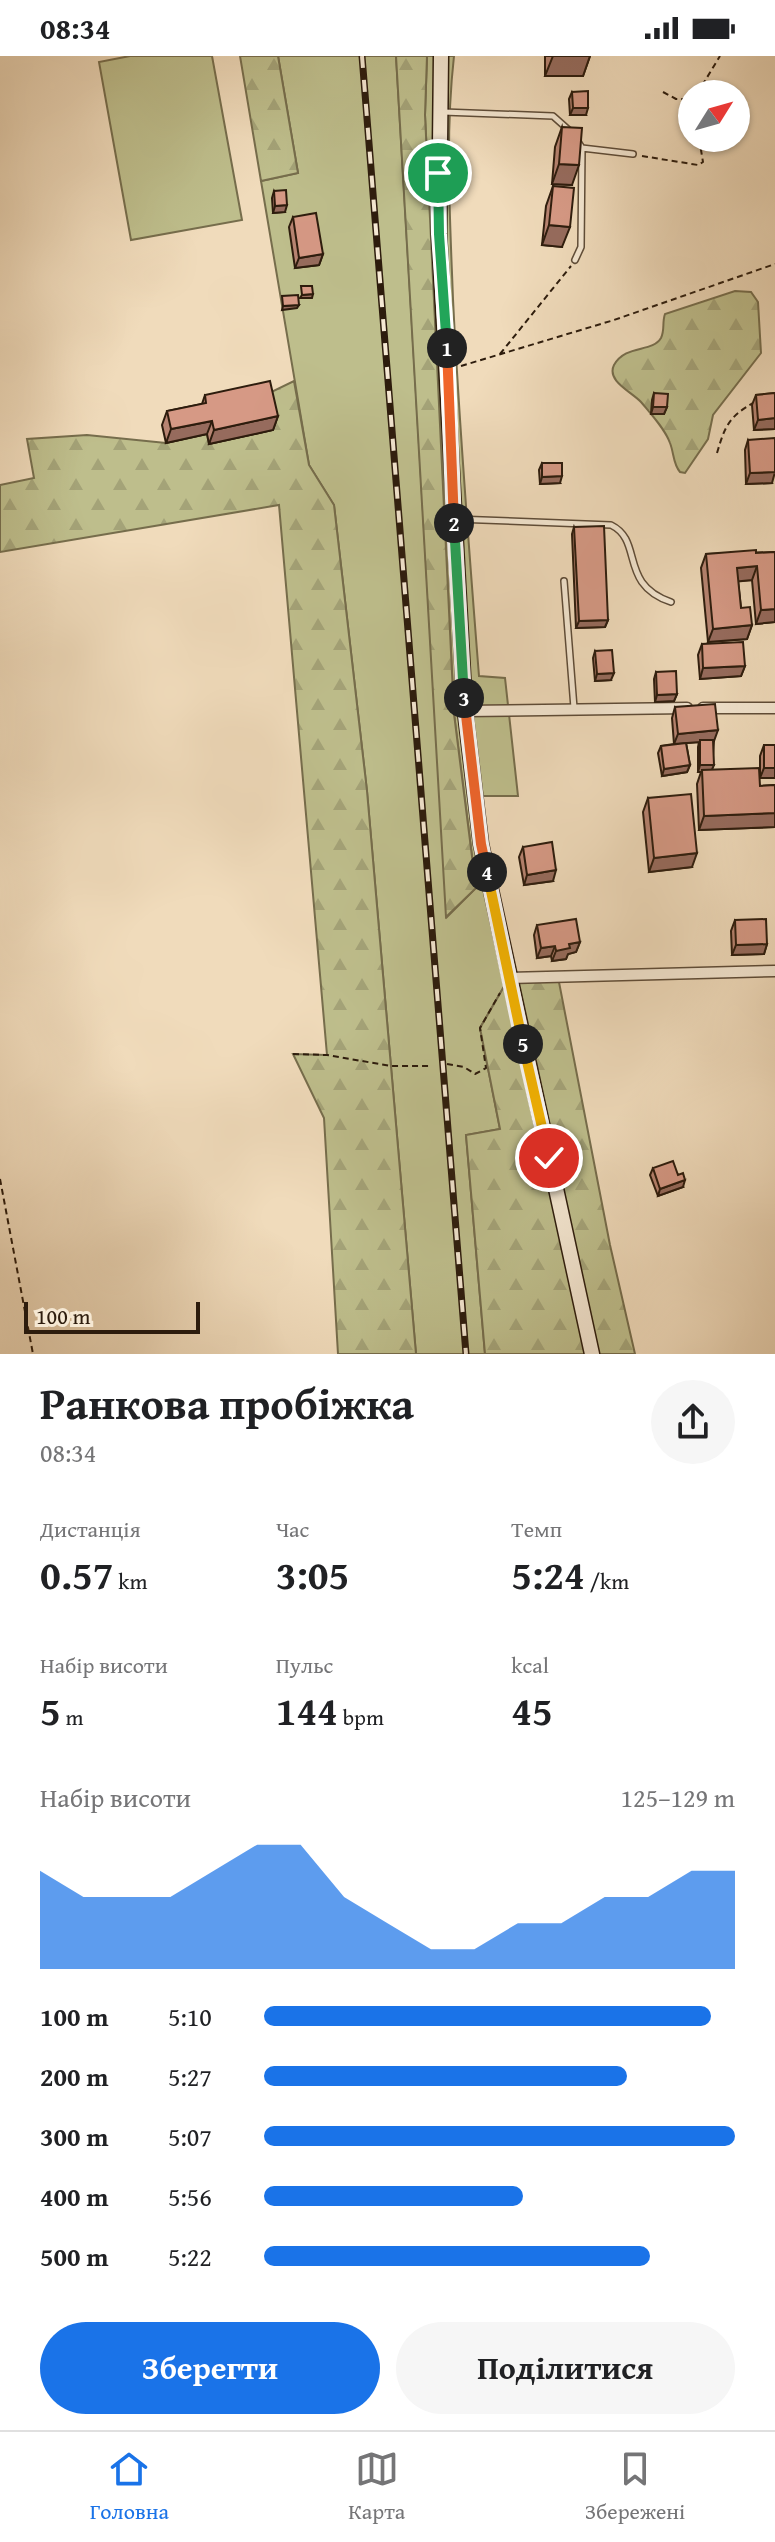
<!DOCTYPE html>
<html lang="uk">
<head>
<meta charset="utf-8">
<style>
	:root { --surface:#fff; --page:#f6f6f6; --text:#202124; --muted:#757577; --line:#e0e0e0; --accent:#1a73e8 }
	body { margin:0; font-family:"Gentium Book Plus",serif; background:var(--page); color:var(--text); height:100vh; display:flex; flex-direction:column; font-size:30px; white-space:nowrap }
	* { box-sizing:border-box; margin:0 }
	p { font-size:26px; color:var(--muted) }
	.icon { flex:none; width:44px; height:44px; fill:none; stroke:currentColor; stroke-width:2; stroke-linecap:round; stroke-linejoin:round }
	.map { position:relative; height:1298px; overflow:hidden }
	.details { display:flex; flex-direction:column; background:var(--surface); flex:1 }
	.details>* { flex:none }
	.needle { width:52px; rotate:53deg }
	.tools { position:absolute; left:678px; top:24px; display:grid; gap:16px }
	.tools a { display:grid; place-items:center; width:72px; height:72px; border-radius:50%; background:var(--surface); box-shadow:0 2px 6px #0004; font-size:40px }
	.scale { position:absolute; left:24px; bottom:20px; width:176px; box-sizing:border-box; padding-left:8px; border:4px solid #2d1c0d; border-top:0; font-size:22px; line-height:28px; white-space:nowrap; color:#2d1c0d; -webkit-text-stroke:6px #f5e8d3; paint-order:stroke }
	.pin { position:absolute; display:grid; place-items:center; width:68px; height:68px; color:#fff; margin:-34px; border:4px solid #fff; border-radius:50%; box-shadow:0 2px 8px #0007 }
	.km { position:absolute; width:40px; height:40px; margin:-20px; border-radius:50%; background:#222; color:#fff; font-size:22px; line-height:40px; text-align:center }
	.round { display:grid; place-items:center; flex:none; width:84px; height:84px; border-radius:42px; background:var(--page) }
	.summary { display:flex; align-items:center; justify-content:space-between; height:136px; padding:0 40px }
	h1 { font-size:44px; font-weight:700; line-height:60px }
	.figures { display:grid; grid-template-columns:repeat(3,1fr); gap:12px; height:136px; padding:8px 40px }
	.figures div { display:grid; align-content:center }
	.figures b { font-size:40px; font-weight:700 }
	.figures small { font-size:22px; font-weight:400 }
	.figures p { font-size:22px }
	.chart { height:224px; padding:16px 40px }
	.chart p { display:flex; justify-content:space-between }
	.chart svg { width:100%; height:144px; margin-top:8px; fill:var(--accent); opacity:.7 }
	.cta { display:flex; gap:16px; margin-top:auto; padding:16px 40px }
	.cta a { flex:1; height:92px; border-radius:48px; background:var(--accent); color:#fff; font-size:32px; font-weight:700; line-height:92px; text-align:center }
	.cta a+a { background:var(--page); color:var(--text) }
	ul { padding:0 40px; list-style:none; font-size:26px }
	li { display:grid; grid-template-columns:128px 96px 1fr; align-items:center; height:60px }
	li i { height:20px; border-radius:10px; background:var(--accent) }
	.status { display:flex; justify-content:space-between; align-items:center; height:56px; padding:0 40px; background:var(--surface); direction:ltr }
	.status svg { height:22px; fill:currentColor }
	.menu { display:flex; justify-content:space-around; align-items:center; height:112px; border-top:2px solid var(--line); background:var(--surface); font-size:22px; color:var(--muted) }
	.menu a { display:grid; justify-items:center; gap:4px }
	.menu .selected { color:var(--accent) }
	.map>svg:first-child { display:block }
	.green { fill:#bebe8c; stroke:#766d4c; stroke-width:2 }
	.forest { fill:url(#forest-firs); stroke:#766d4c; stroke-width:2 }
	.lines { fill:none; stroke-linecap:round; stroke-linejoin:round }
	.lane-casing { stroke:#5e4c38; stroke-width:8 }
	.street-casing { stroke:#5e4c38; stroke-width:13 }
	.secondary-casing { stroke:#2d1c0d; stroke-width:17 }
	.path { stroke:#2d1c0d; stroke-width:2; stroke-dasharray:6 4; stroke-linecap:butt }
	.lane { stroke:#f5e8d3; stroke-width:5 }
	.street { stroke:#f5e8d3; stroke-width:10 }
	.secondary { stroke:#f5e8d3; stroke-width:14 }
	.rail-casing { stroke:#2d1c0d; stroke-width:7 }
	.rail { stroke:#f5e8d3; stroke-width:4; stroke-dasharray:12; stroke-linecap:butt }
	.wall { fill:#b88472; stroke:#2d1c0d; stroke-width:2 }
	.shaded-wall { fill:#966b5d; stroke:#2d1c0d; stroke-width:2 }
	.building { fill:#d69985; stroke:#2d1c0d; stroke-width:2 }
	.split-1-casing { stroke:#fff; stroke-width:16 }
	.split-2-casing { stroke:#fff; stroke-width:16 }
	.split-3-casing { stroke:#fff; stroke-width:16 }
	.split-4-casing { stroke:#fff; stroke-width:16 }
	.split-5-casing { stroke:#fff; stroke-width:16 }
	.split-6-casing { stroke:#fff; stroke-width:16 }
	.split-1 { stroke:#22a559; stroke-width:10 }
	.split-2 { stroke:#f0652b; stroke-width:10 }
	.split-3 { stroke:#22a559; stroke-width:10 }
	.split-4 { stroke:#f0652b; stroke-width:10 }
	.split-5 { stroke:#f5b400; stroke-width:10 }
	.split-6 { stroke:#f5b400; stroke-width:10 }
</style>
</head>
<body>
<div class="status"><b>08:34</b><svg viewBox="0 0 49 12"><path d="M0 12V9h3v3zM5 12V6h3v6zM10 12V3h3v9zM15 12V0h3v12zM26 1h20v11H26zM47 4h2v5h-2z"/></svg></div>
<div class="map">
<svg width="775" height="1298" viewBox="0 0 775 1298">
	<defs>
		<pattern id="forest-firs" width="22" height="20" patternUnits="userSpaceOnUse" patternTransform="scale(2)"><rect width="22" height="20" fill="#bebe8c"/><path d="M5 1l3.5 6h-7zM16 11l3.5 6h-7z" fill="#a4a378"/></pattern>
	</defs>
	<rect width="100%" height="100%" fill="#f0dbbb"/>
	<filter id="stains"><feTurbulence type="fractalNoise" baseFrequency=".0025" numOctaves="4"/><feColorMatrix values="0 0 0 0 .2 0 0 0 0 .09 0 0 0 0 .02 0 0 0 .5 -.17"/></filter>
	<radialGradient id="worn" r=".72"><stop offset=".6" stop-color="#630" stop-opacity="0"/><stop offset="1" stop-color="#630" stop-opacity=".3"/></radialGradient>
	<path class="green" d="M130,0H212L242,164L131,184L99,6Z
		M278,0H396L447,861L476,832L454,658L425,59L427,0H454C445,81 450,162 453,243C459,369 469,494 479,620L505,622L518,740H476L509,922L480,972L500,1073L466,1079L485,1298H416L367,735L334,449L309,409L261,125L298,117Z"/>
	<path class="forest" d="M240,0H278L298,117L261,125Z
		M396,0H427L425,59L454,658L476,832L446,861Z
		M735,235L751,236L758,246L761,297L713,359L708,383L685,417L680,416C673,408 674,397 670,387C665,373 651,358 641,346C632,336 606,325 614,309C626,288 652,297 661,282C665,274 662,266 665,258Z
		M294,325L309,409L334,449L367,735L416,1298H338L324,1062L293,998L327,999L279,449L0,496V429L34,422L27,383L87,379L166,387L207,378L209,388L272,374L265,339Z
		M558,921L610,1189L635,1298H485L466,1079L500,1073L480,972L509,922Z"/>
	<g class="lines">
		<defs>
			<path id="lane" d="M443,56L553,60L571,76
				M582,92L633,98
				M575,204L581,191L582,92L577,84
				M455,463L611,469C644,485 618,528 671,546
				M564,525L574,652"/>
			<path id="street" d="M703,652H775
				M465,655L687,652
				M509,922L775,915"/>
			<path id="secondary" d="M441,0L439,178L465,655L481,788L592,1298"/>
		</defs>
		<use href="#lane" class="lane-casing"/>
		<use href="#street" class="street-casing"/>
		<use href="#secondary" class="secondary-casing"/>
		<path class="path" d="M663,36L676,43H692
			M697,38L720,0
			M642,100L698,109L703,106L699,82
			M500,298L571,210
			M461,310L614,264L775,208
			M717,397C725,370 729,360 755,346
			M293,998L327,999L391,1010H432
			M447,1008L464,1011L475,1018L486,1012L480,972L500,937
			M0,1123L33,1298"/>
		<use href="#lane" class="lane"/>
		<use href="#street" class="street"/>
		<use href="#secondary" class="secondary"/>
		<defs>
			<path id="rail" d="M362,0L466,1298"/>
		</defs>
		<use href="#rail" class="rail-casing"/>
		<use href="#rail" class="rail"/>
	</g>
	<path class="wall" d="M545,0H590L583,20H545Z
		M572,36L586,59H570L569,43Z
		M562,71L572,129L552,128L555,91Z
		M553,130L562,191L542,189L546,150Z
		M274,135L285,156L273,157L272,142Z
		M293,161L323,198L319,209L295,212L289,171Z
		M654,337L667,351L664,358H651L652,344Z
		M775,337V373L754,374L752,349L756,339Z
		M205,339L278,360L273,374L209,388L207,378L166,387L162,369L167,355L202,348Z
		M748,384L772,427L746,428L745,394Z
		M542,407L560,427L540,428L539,414Z
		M574,471L608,564L605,571L576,572L572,478Z
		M775,496V566L756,568L752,524L738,525L741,552L752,569L747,583L708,586L701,512L706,498Z
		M702,588L745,610L741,620L700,623L698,599Z
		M595,595L611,624L595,625L593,602Z
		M656,616L677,638L674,645L655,646L654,623Z
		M675,651L714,685L712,714L760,730L775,729V771L699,774L697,728L701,716H698V691L699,686L686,687L690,709L687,716L662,720L658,697L661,690L674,688L672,662Z
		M764,689H775V722H760V700Z
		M648,742L692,811L649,816L643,756Z
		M523,791L553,825L524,829L519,801Z
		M735,864L767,888L764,898L732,899L731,875Z
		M537,869L580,886L576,896L568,898L566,903L552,905L551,900L537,902L534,879Z
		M653,1112L683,1131L658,1140L650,1119Z"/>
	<path class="shaded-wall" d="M553,0H590L583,20H545Z
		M573,52H588L586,59H570Z
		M559,108L579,109L572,129L552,128Z
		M287,149L285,156L273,157L275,150Z
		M549,169L570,171L562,191L542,189Z
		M323,198L319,209L295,212L299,202Z
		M313,238L312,242H300L302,239Z
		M299,249L297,252L282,254L283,250Z
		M653,351H667L664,358H651Z
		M278,360L273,374L209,388L214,374Z
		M775,362V373L754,374L758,364Z
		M212,365L207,378L166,387L171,373Z
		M775,416L772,427L746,428L750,417Z
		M562,420L560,427L540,428L542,421Z
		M757,510L752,524L732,526L737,512Z
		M775,553V566L756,568L761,554Z
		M608,564L605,571L576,572L579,565Z
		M752,569L747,583L708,586L713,573Z
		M745,610L741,620L700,623L703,612Z
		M614,617L611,624L595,625L597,618Z
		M677,638L674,645L655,646L657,639Z
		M718,674L714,685L674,688L678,678Z
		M690,709L687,716L662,720L664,713Z
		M700,709H714L711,716H698Z
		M764,712H775V722H760Z
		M775,757V771L699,774L704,760Z
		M697,797L692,811L649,816L654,802Z
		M556,814L553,825L524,829L527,819Z
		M580,886L576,896L568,898L566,903L552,905L556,895L569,888Z
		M767,888L764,898L732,899L736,889Z
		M555,890L551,900L537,902L541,892Z
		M685,1124L683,1131L658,1140L660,1133Z"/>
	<path class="building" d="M588,35V52H573L572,36Z
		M562,71L582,72L579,109L559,108Z
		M553,130L574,132L570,171L549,169Z
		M286,134L287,149L275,150L274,135Z
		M316,157L323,198L299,202L293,161Z
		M301,230H312L313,238L302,239Z
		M298,239L299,249L283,250L282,240Z
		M270,325L278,360L214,374L212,365L171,373L167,355L206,347L205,339Z
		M654,337L668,338L667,351H653Z
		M775,337V362L758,364L756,339Z
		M775,382V416L750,417L748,384Z
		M542,407H562V420L542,421Z
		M604,470L608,564L579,565L574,471Z
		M756,494V497L775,496V553L761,554L757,510L737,512L741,552L750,551L752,569L713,573L706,498Z
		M743,586L745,610L703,612L702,588Z
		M612,594L614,617L597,618L595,595Z
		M676,615L677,638L657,639L656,616Z
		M715,648L718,674L678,678L675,651Z
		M700,684H713L714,709H700Z
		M686,687L690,709L664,713L661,690Z
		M764,689H775V712H764Z
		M759,712L760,730L775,729V757L704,760L702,714Z
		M691,738L697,797L654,802L648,742Z
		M552,786L556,814L527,819L523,791Z
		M576,863L580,886L569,888L570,892L556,895L555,890L541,892L537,869Z
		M766,863L767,888L736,889L735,864Z
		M673,1105L678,1119L683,1117L685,1124L660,1133L653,1112Z"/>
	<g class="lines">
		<defs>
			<path id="split-1" d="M438,117L439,178L447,292"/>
			<path id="split-2" d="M447,292L454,467"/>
			<path id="split-3" d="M454,467L464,642"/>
			<path id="split-4" d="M464,642L481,788L487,816"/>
			<path id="split-5" d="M487,816L523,988"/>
			<path id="split-6" d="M523,988L549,1102"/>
		</defs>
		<use href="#split-1" class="split-1-casing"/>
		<use href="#split-2" class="split-2-casing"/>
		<use href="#split-3" class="split-3-casing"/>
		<use href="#split-4" class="split-4-casing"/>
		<use href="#split-5" class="split-5-casing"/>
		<use href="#split-6" class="split-6-casing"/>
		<use href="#split-1" class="split-1"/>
		<use href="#split-2" class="split-2"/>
		<use href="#split-3" class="split-3"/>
		<use href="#split-4" class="split-4"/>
		<use href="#split-5" class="split-5"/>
		<use href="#split-6" class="split-6"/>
	</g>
	<rect width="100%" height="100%" filter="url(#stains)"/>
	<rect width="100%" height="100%" fill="url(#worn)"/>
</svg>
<div class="tools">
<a><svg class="needle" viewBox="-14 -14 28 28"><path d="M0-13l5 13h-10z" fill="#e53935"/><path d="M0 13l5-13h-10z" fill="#757577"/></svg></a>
</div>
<div class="scale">100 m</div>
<div class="pin" style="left:438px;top:117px;background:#1e9e55"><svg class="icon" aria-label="arrive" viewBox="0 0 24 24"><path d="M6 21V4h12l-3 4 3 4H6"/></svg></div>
<div class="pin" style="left:549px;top:1102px;background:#d93025"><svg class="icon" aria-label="check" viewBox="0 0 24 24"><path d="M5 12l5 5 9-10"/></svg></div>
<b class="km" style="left:447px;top:292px">1</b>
<b class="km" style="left:454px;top:467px">2</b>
<b class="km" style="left:464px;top:642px">3</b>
<b class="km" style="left:487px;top:816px">4</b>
<b class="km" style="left:523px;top:988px">5</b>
</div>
<section class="details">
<div class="summary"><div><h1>Ранкова пробіжка</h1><p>08:34</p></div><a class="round"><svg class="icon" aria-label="share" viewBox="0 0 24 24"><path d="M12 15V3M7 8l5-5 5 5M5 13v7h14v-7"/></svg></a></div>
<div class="figures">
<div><p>Дистанція</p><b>0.57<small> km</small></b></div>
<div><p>Час</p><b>3:05</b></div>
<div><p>Темп</p><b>5:24<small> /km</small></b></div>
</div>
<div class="figures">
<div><p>Набір висоти</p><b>5<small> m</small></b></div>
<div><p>Пульс</p><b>144<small> bpm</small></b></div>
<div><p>kcal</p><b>45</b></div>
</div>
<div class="chart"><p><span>Набір висоти</span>125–129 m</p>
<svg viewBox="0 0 160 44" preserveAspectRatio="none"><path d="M0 44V14L10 22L20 22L30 22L40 14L50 6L60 6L70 22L80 30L90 38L100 38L110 30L120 30L130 22L140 22L150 14L160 14V44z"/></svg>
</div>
<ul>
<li><b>100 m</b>5:10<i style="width:95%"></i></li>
<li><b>200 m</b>5:27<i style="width:77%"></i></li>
<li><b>300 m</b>5:07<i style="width:100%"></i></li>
<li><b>400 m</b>5:56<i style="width:55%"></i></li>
<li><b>500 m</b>5:22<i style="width:82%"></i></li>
</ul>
<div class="cta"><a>Зберегти</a><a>Поділитися</a></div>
</section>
<nav class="menu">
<a class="selected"><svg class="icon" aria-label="home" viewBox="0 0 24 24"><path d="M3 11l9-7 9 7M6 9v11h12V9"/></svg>Головна</a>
<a><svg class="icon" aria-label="map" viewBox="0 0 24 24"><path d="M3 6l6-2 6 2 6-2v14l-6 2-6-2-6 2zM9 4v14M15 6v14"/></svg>Карта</a>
<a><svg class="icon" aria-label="saved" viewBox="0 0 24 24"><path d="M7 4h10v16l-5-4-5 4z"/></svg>Збережені</a>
</nav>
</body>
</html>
